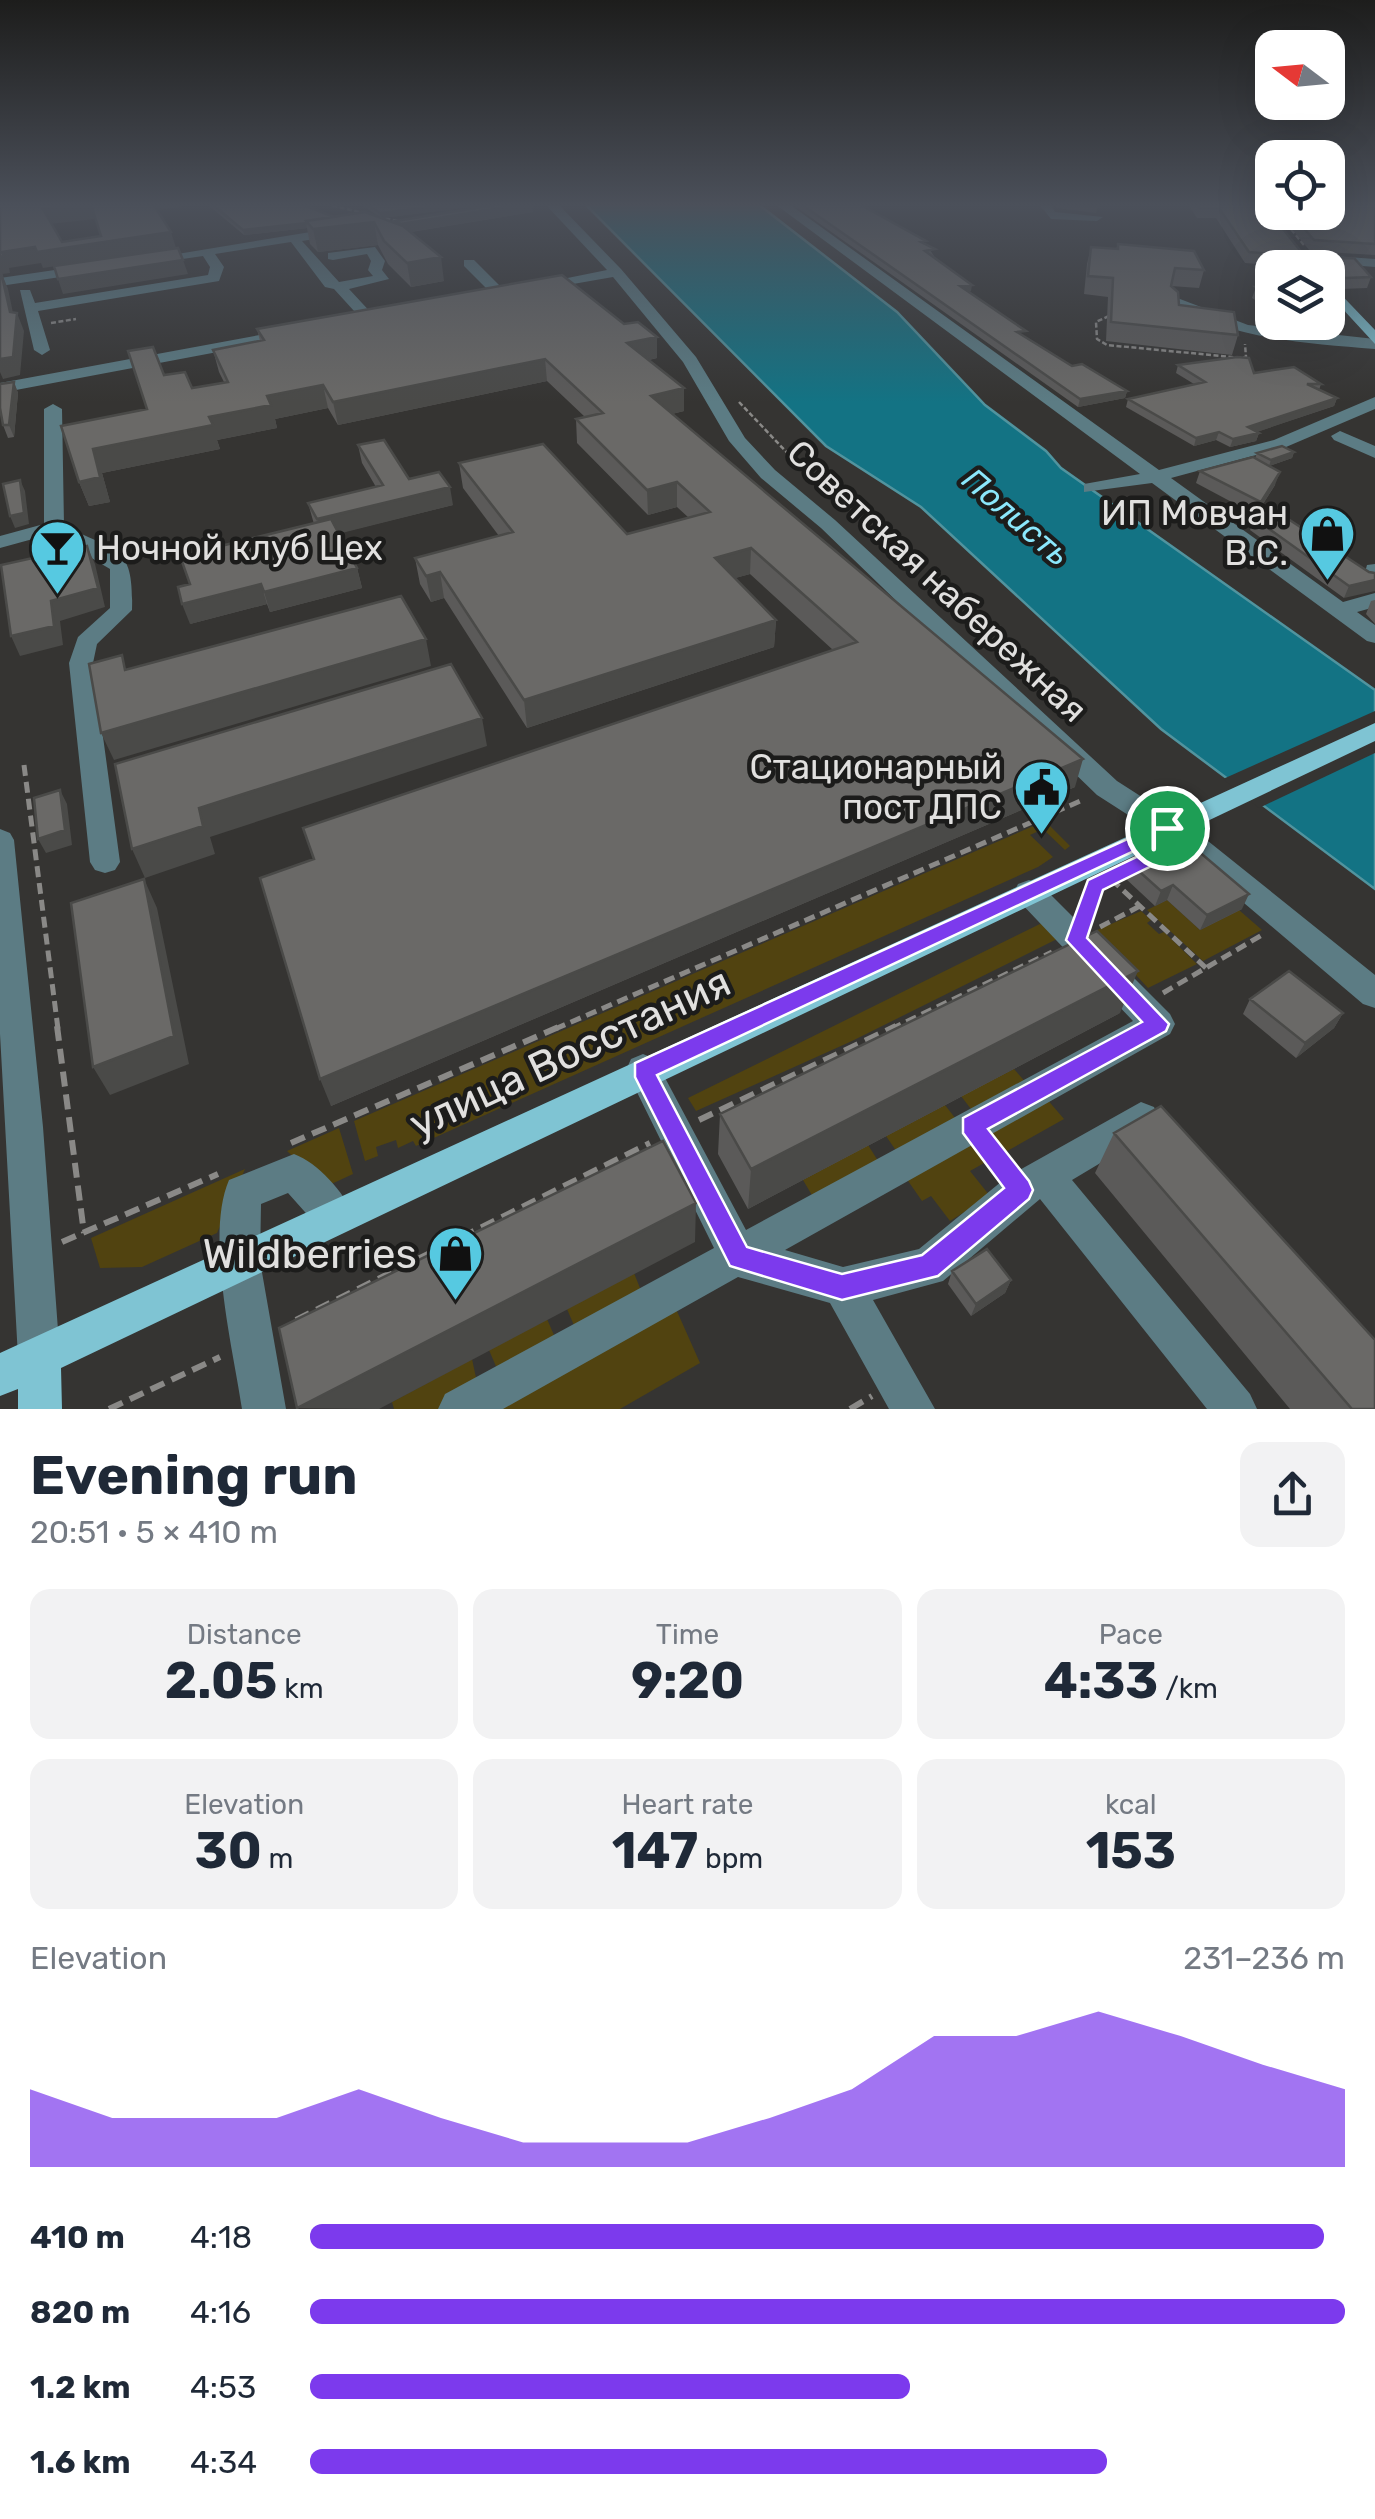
<!DOCTYPE html>
<html lang="en">
<head>
<meta charset="utf-8">
<style>
	:root { --surface:#fff; --page:#f2f2f3; --text:#1f2937; --muted:#747a83; --accent:#7c3aed }
	body { margin:0; font-family:Rubik,sans-serif; background:var(--page); color:var(--text); height:100vh; display:flex; flex-direction:column; font-size:38px; white-space:nowrap }
	* { box-sizing:border-box; margin:0 }
	p { font-size:32px; color:var(--muted) }
	.icon { flex:none; width:55px; height:55px; fill:none; stroke:currentColor; stroke-width:2; stroke-linecap:round; stroke-linejoin:round }
	.map { position:relative; height:1409px; overflow:hidden }
	.side { display:flex; flex-direction:column; background:var(--surface); flex:1 }
	.side>* { flex:none }
	.needle { width:65px; rotate:286deg }
	.tools { position:absolute; left:1255px; top:30px; display:grid; gap:20px }
	.tools a { display:grid; place-items:center; width:90px; height:90px; border-radius:20px; background:var(--surface); box-shadow:0 10px 40px #0002; font-size:50px }
	.pin { position:absolute; display:grid; place-items:center; width:85px; height:85px; color:#fff; margin:-42px; border:5px solid #fff; border-radius:50%; box-shadow:0 2px 10px #0007 }
	.round { display:grid; place-items:center; flex:none; width:105px; height:105px; border-radius:20px; background:var(--page) }
	.head { display:flex; align-items:center; justify-content:space-between; height:170px; padding:0 30px }
	h1 { font-size:55px; font-weight:700; line-height:75px }
	.stats { display:grid; grid-template-columns:repeat(3,1fr); gap:15px; height:170px; padding:10px 30px }
	.stats div { display:grid; align-content:center; border-radius:20px; background:var(--page); text-align:center }
	.stats b { font-size:50px; font-weight:700 }
	.stats small { font-size:28px; font-weight:400 }
	.stats p { font-size:28px }
	.chart { height:280px; padding:20px 30px }
	.chart p { display:flex; justify-content:space-between }
	.chart svg { width:100%; height:180px; margin-top:10px; fill:var(--accent); opacity:.7 }
	ul { padding:0 30px; list-style:none; font-size:32px }
	li { display:grid; grid-template-columns:160px 120px 1fr; align-items:center; height:75px }
	li i { height:25px; border-radius:12px; background:var(--accent) }
	.map>svg:first-child { display:block }
	.green { fill:#514310 }
	.water { fill:#137384; stroke:#51949f; stroke-width:2.5 }
	.pier { fill:#353432 }
	.lines { fill:none; stroke-linecap:round; stroke-linejoin:round }
	.path-far2 { stroke:#8a8987; stroke-width:2.5; stroke-dasharray:5 2.5; stroke-linecap:butt }
	.path-far1 { stroke:#8a8987; stroke-width:5; stroke-dasharray:11 6; stroke-linecap:butt }
	.path { stroke:#8a8987; stroke-width:6; stroke-dasharray:15 8; stroke-linecap:butt }
	.minor { fill:#5c7c84; fill-rule:evenodd }
	.major { fill:#7fc4d3; fill-rule:evenodd }
	.wall { fill:#5b5a59 }
	.shaded-wall { fill:#4a4a48 }
	.building { fill:#6a6967; stroke:#4a4a48; stroke-width:2.5 }
	.route { fill:#7c3aed; stroke:#fff; stroke-width:2.5; fill-rule:evenodd }
	.labels { text-anchor:middle; dominant-baseline:central; stroke-width:9; stroke-linejoin:round; paint-order:stroke }
	.far-water-label { font-size:32px; font-style:italic; fill:#8be7fc; stroke:#1c1c1b }
	.poi-label { font-size:35px; fill:#e1e0df; stroke:#1c1c1b; text-anchor:end }
	.street-label { font-size:35px; fill:#e1e0df; stroke:#1c1c1b }
	.near-street-label { font-size:42px; fill:#e1e0df; stroke:#1c1c1b }
	.near-poi-label { font-size:42px; fill:#e1e0df; stroke:#1c1c1b; text-anchor:end }
</style>
</head>
<body>
<div class="map">
<svg width="1375" height="1409" viewBox="0 0 1375 1409">
	<rect width="100%" height="100%" fill="#353432"/>
	<path class="green" d="M1045,821L1070,846L1065,850L1043,829L1030,835L1053,857L1038,867L416,1146L413,1141L398,1148L396,1140L376,1147L378,1156L365,1161L354,1121Z
		M1167,900L1200,930L1239,910L1262,930L1203,961L1147,910Z
		M1141,911L1151,920L1147,923L1159,934L1164,932L1197,964L1148,988L1095,931Z
		M1044,922L1059,938L852,1041L696,1111L688,1098Z
		M1014,1069L1027,1084L974,1113L961,1096Z
		M1046,1098L1064,1119L1000,1155L983,1133Z
		M945,1105L959,1123L899,1155L886,1136Z
		M339,1128L353,1174L325,1187L287,1151Z
		M976,1137L993,1158L970,1171L990,1196L950,1221L931,1196L922,1201L906,1178Z
		M868,1145L882,1167L816,1202L803,1180Z
		M245,1169L217,1233L142,1267L100,1268L91,1238Z
		M634,1273L642,1293L576,1330L567,1309Z
		M676,1309L700,1363L620,1409H501Z
		M547,1319L557,1342L498,1371L489,1350Z
		M472,1359L478,1387L439,1409H394L392,1402Z"/>
	<path class="water" d="M585,204H758L897,312L985,405L1046,451L1061,468L1375,690V889L1161,729L921,507L826,446Z"/>
	<path class="pier" d="M1375,711V753L1259,808L1223,779Z"/>
	<g class="lines">
		<path class="path-far2" d="M325,204L364,213
			M1277,212L1304,245
			M378,217L398,221
			M1109,316L1096,322L1097,339L1107,345L1242,358L1246,357L1245,344
			M51,323L76,319
			M739,402L832,500"/>
		<path class="path-far1" d="M24,765L58,1029
			M1111,879L1206,968
			M1083,912L1093,889
			M1100,927L1140,906
			M1163,993L1262,935
			M555,1029L1085,799
			M891,1029L1052,952"/>
		<path class="path" d="M57,1026L84,1233
			M699,1120L896,1026
			M291,1143L561,1026
			M987,1146L1003,1166
			M62,1242L218,1174
			M296,1320L650,1143
			M109,1409L220,1357
			M850,1409L872,1396"/>
		<path class="minor" d="M545,204H558L621,269L696,357L745,438L775,470L835,520L1117,781L1198,833L1375,975V1008L1363,1004L1178,847L1097,795L821,528L761,478L729,441L683,362L613,277L533,291V285L607,270Z
			M775,204H789L1159,470L1274,440L1375,397V409L1286,447L1171,478L1343,602L1375,593V607L1357,612L1375,625V643L1367,641L1152,483L1084,492V484L1140,474Z
			M1039,204H1051L1055,212L1103,217L1097,221L1051,219Z
			M341,227L345,234L302,241L339,282L373,276L368,270L371,261L367,254L333,260L328,259V253L375,247L385,261L382,270L389,279L349,289L375,317V323H365L334,289L325,287L291,242L215,254L224,267L219,281L38,311L50,350L42,355L34,350L20,290H30L35,303L208,275L210,267L203,256L148,264L141,260Z
			M1305,254L1375,259V267L1300,261L1298,258Z
			M464,260H474L507,293V299H497L464,266Z
			M89,265L96,269L94,272L0,286V278Z
			M1170,299H1180L1248,325L1375,339V349C1304,343 1235,339 1170,305Z
			M292,329L300,334L297,337L0,393V383Z
			M53,404L62,409L64,525C116,554 134,542 132,610L97,644L93,663L120,862L115,870L105,873L95,870L90,862L69,663L78,637L110,608V569L51,534L0,548V536L44,524V409Z
			M1340,431L1375,446V458L1334,440L1331,436Z
			M1375,564V582L1364,576L1367,565Z
			M0,829L10,833L14,840L43,1127L60,1357L54,1372L39,1378L24,1372L18,1357L0,1034Z
			M1029,880L1040,884L1170,1014L1175,1024L1170,1034L785,1250L843,1267L919,1249L1007,1177L1141,1102L1154,1107L1159,1119L1154,1131L1072,1180L1250,1394L1257,1409H1207L1040,1199L943,1281L873,1300L935,1409H889L830,1303L738,1277L503,1409H438L445,1394L714,1248L626,1070L631,1059L643,1054L655,1059L746,1230L1133,1021L1018,900L1014,892L1018,884Z
			M294,1154C318,1163 344,1192 354,1216L349,1230L335,1235L321,1230L288,1193L261,1204L260,1261L286,1409H242C233,1349 205,1235 229,1180Z"/>
		<path class="major" d="M1328,281L1375,330V344L1328,293Z
			M1375,723V741L61,1368L62,1409H18V1389L0,1396V1353Z"/>
	</g>
	<path class="wall" d="M207,204H301L334,217H380L360,204H494L382,218L397,223L396,221L500,204H532L533,212L411,232L444,281L411,287L388,264L378,245L318,252L310,244L307,228L244,235Z
		M792,204H861L926,244L934,256H932L971,291L968,292L1025,337L1072,366L1127,391L1125,398L1078,407Z
		M1055,204H1095L1098,207L1096,213L1057,208Z
		M1188,204H1262L1307,259L1371,277L1367,288L1341,289L1328,277V279V268H1272V270L1270,265L1245,263L1216,218H1197Z
		M1375,204V255L1310,251L1278,212H1328Z
		M1118,244L1204,270L1199,288L1171,286L1179,305L1238,335L1232,355L1106,341L1108,297L1084,294L1087,264L1091,247L1116,249Z
		M1256,287H1272V311L1252,298Z
		M1328,291L1343,310L1339,322L1328,321Z
		M624,324L657,337V358L649,360L684,411L672,414L1075,787L331,1106L313,859L303,828L833,650L750,574L735,578L776,620L774,647L527,728L444,598L431,602L420,584L415,558L499,536L463,488L459,463L627,534L689,518L677,507L648,515L577,443L576,419L585,417L547,381L338,425L328,408L275,419L277,428L217,440L220,449L102,473L110,502L89,506L79,482L147,409L164,375L192,388L224,382L219,372L213,350L260,341L257,329Z
		M1178,365L1254,373L1321,384L1319,390L1337,398L1334,406L1256,432L1259,433L1256,441L1230,447L1216,440L1194,446L1126,407L1128,399L1194,384L1176,373Z
		M14,382L18,393L14,437L8,438L3,425Z
		M358,445L409,479L453,505L339,533L357,568L362,588L270,612L267,604L190,624L314,524L308,503L376,487L362,463Z
		M1294,452L1292,458L1269,466L1275,485L1256,515L1196,483L1200,471L1255,458L1257,453Z
		M1254,518L1369,572L1344,598L1250,530Z
		M1375,600V624L1366,614L1371,601Z
		M1131,864L1242,909L1200,930L1167,900L1155,906L1125,878Z
		M1250,999L1343,1013L1334,1028L1296,1058L1243,1014Z
		M1120,1013L748,1209L718,1154L720,1114Z
		M1114,1133L1375,1409H1290L1095,1173Z
		M952,1271L1011,1280L1005,1293L971,1316L948,1284Z"/>
	<path class="shaded-wall" d="M82,204H91L95,219L49,224L43,209Z
		M150,204H185V206L152,211Z
		M456,204H494L381,218L380,213Z
		M526,204H532L533,212L403,233L401,224Z
		M374,222L378,245L318,252L313,229Z
		M306,223L307,228L244,235L243,230Z
		M171,232L176,248L43,268L41,263L9,268L10,273L2,274L8,289L16,327L17,313L24,331L20,375L3,379L0,372V359L10,312L0,275V257L2,252Z
		M441,257L444,281L411,287L407,263Z
		M183,260L188,274L63,294L58,279Z
		M972,285L971,291L959,293L960,286Z
		M657,337V358L628,364L627,343Z
		M545,359L547,381L338,425L333,402Z
		M14,382L18,393L14,437L9,425Z
		M323,385L328,408L275,419L277,428L217,440L220,449L102,473L110,502L89,506L79,482L93,449L209,417L267,396Z
		M684,388V411L651,419V396Z
		M1127,391L1125,398L1078,407L1080,399Z
		M1337,398L1334,406L1245,436L1248,427Z
		M1219,432L1216,440L1194,446L1196,438Z
		M1259,433L1256,441L1230,447L1233,439Z
		M1294,452L1292,458L1269,466L1271,460Z
		M1280,472L1275,485L1256,515L1261,502Z
		M20,480L25,491L29,524L15,528L10,516Z
		M677,482V507L648,515L647,490Z
		M450,487L453,505L322,538L317,519Z
		M87,546L95,564L105,607L60,621L63,645L20,656L11,636L51,601Z
		M751,548L750,574L714,584L715,558Z
		M357,568L362,588L270,612L264,592Z
		M440,572L444,598L431,602L426,576Z
		M1375,580V591L1344,598L1349,586Z
		M261,584L267,604L190,624L182,604Z
		M776,620L774,647L527,728L524,700Z
		M426,639L431,666L114,760L101,733Z
		M482,718L487,746L210,837L215,854L145,878L132,849L199,808Z
		M1083,759L1075,787L331,1106L320,1079Z
		M60,790L67,804L72,845L46,853L38,839Z
		M144,879L157,908L189,1064L110,1095L93,1067Z
		M1173,885L1167,900L1155,906L1161,891Z
		M1249,894L1242,909L1200,930L1207,915Z
		M1138,971L1120,1013L748,1209L751,1169Z
		M1343,1013L1334,1028L1296,1058L1305,1043Z
		M696,1203L695,1242L379,1409L297,1408Z
		M1011,1280L1005,1293L971,1316L976,1304Z"/>
	<path class="building" d="M0,204H82L43,209L62,242L101,236L91,204H153L171,232L37,252L35,247L2,252L4,256L0,257Z
		M212,204H301L334,217L306,221L307,223L243,230Z
		M366,204H456L380,213Z
		M500,204H526L401,224L396,221Z
		M801,204H859L926,241L921,242L935,249L925,251L972,285L960,286L1026,331L1017,332L1072,366L1082,364L1127,391L1080,399Z
		M1069,204H1095L1098,207Z
		M1197,204H1263L1307,259L1354,258L1371,277L1345,278L1332,266L1328,277V268H1282L1273,254L1249,252L1219,208H1199Z
		M1328,204H1375V244L1314,240L1290,212H1328Z
		M365,212L403,226L441,257L407,263L384,241L374,222L313,229L306,221Z
		M1118,244L1194,251L1204,270L1175,268L1171,286L1178,292L1179,305L1234,312L1238,335L1111,322L1113,278L1088,276L1091,247L1118,249Z
		M178,248L183,260L65,278L58,279L54,266Z
		M0,272H1L10,312L17,313L13,357L0,359Z
		M562,275L624,324L638,322L657,337L627,343L684,388L651,396L1083,759L320,1079L260,878L314,859L303,828L857,642L751,548L715,558L776,620L524,700L440,572L426,576L415,558L513,532L459,463L543,444L627,534L710,512L677,482L647,490L576,419L603,413L545,359L333,402L323,385L267,396L271,405L209,417L213,425L93,449L100,477L79,482L61,426L147,409L128,351L153,347L164,375L185,372L192,388L228,382L213,350L264,340L257,329Z
		M1256,287H1272V297Z
		M1328,291L1343,310L1328,309Z
		M1237,357L1249,358L1254,373L1294,367L1321,384H1307L1337,398L1248,427L1259,433L1233,439L1219,432L1196,438L1128,399L1205,382L1178,365Z
		M14,382L9,425H3L0,408V384Z
		M384,440L409,479L439,472L450,487L317,519L308,503L383,485L358,445Z
		M1282,446L1294,452L1271,460L1257,453Z
		M1253,457L1280,472L1261,502L1200,471Z
		M20,480L24,513L10,516L3,484Z
		M1279,513L1369,572L1375,573V580L1349,586L1254,518Z
		M331,519L357,568L264,592L261,584L182,604L178,587L190,584L180,556Z
		M87,546L98,588L51,601L54,626L11,636L1,565Z
		M401,596L426,639L101,733L89,664L122,655L125,670Z
		M451,664L482,718L199,808L203,826L132,849L115,764Z
		M60,790L65,830L38,839L34,798Z
		M1184,839L1249,894L1207,915L1173,885L1161,891L1131,864Z
		M144,879L174,1036L93,1067L71,903Z
		M1097,931L1138,971L751,1169L720,1114Z
		M1289,971L1343,1013L1305,1043L1250,999Z
		M1161,1106L1375,1340V1409H1352L1114,1133Z
		M663,1141L696,1203L297,1408L279,1328Z
		M987,1249L1011,1280L976,1304L952,1271Z"/>
	<linearGradient id="sky" x2="0" y2="1"><stop stop-color="#1d1d1c"/><stop offset="0.51" stop-color="#4b505a"/><stop offset="1" stop-color="#4b505a" stop-opacity="0"/></linearGradient>
	<rect width="1375" height="402" fill="url(#sky)"/>
	<path class="route" d="M1167,821L1194,835V845L1103,890L1087,938L1169,1024L1166,1031L988,1129L1029,1181L1033,1190L1029,1199L938,1276L842,1300L730,1266L635,1077V1063ZM1166,836L1172,840L1088,880L1066,940L1142,1022L963,1118V1133L1004,1188L922,1255L842,1274L747,1247L657,1075Z"/>
	<defs>
		<symbol id="shop-pin" viewBox="-11 -11 22 30"><path d="M0 17L-7.5 6A9.5 9.5 0 1 1 7.5 6Z" fill="#56c9e1" stroke="#1c1c1b"/><path d="M-5-2.5h2.3a2.7 3.5 0 0 1 5.4 0H5L5.5 6h-11ZM-1.5-2.5h3a1.5 2.3 0 0 0-3 0Z" fill="#111"/></symbol>
		<symbol id="bar-pin" viewBox="-11 -11 22 30"><path d="M0 17L-7.5 6A9.5 9.5 0 1 1 7.5 6Z" fill="#56c9e1" stroke="#1c1c1b"/><path d="M-6-5H6L.8 .8V4.5H3.5V6h-7V4.5H-.8V.8Z" fill="#111"/></symbol>
		<symbol id="civic-pin" viewBox="-11 -11 22 30"><path d="M0 17L-7.5 6A9.5 9.5 0 1 1 7.5 6Z" fill="#56c9e1" stroke="#1c1c1b"/><path d="M-.6-6.5H3V-4.5H.6V-3L4-1V1h2V6H-6V1h2V-1L-.6-3ZM-1.2 2.5V6h2.4V2.5Z" fill="#111"/></symbol>
	</defs>
	<g fill-rule="evenodd">
		<use href="#shop-pin" x="1296" y="502" width="63" height="86"/>
		<use href="#bar-pin" x="26" y="516" width="63" height="86"/>
		<use href="#civic-pin" x="1010" y="756" width="63" height="86"/>
		<use href="#shop-pin" x="424" y="1222" width="63" height="86"/>
	</g>
	<g class="labels">
		<g class="far-water-label">
			<text transform="translate(1016 517) rotate(41)">Полисть</text>
		</g>
		<g class="poi-label">
			<text x="1288" y="513">ИП Мовчан<tspan x="1288" dy="40">В.С.</tspan></text>
			<text x="96" y="548" text-anchor="start">Ночной клуб Цех</text>
			<text x="1002" y="767">Стационарный<tspan x="1002" dy="40">пост ДПС</tspan></text>
		</g>
		<g class="street-label">
			<text transform="translate(937 581) rotate(43)">Советская набережная</text>
		</g>
		<g class="near-street-label">
			<text transform="translate(570 1053) rotate(-25)">улица Восстания</text>
		</g>
		<g class="near-poi-label">
			<text x="417" y="1254">Wildberries</text>
		</g>
	</g>
</svg>
<div class="tools">
<a><svg class="needle" viewBox="-14 -14 28 28"><path d="M0-13l5 13h-10z" fill="#e53935"/><path d="M0 13l5-13h-10z" fill="#747a83"/></svg></a>
<a><svg class="icon" aria-label="locate" viewBox="0 0 24 24"><circle cx="12" cy="12" r="6"/><path d="M12 2v4M12 18v4M2 12h4M18 12h4"/></svg></a>
<a><svg class="icon" aria-label="layers" viewBox="0 0 24 24"><path d="M12 4l9 5-9 5-9-5zM3 14l9 5 9-5"/></svg></a>
</div>
<div class="pin" style="left:1167px;top:828px;background:#1e9e55"><svg class="icon" aria-label="arrive" viewBox="0 0 24 24"><path d="M6 21V4h12l-3 4 3 4H6"/></svg></div>
</div>
<section class="side">
<div class="head"><div><h1>Evening run</h1><p>20:51 · 5 × 410 m</p></div><a class="round"><svg class="icon" aria-label="share" viewBox="0 0 24 24"><path d="M12 15V3M7 8l5-5 5 5M5 13v7h14v-7"/></svg></a></div>
<div class="stats">
<div><p>Distance</p><b>2.05<small> km</small></b></div>
<div><p>Time</p><b>9:20</b></div>
<div><p>Pace</p><b>4:33<small> /km</small></b></div>
</div>
<div class="stats">
<div><p>Elevation</p><b>30<small> m</small></b></div>
<div><p>Heart rate</p><b>147<small> bpm</small></b></div>
<div><p>kcal</p><b>153</b></div>
</div>
<div class="chart"><p><span>Elevation</span>231–236 m</p>
<svg viewBox="0 0 160 44" preserveAspectRatio="none"><path d="M0 44V25L10 32L20 32L30 32L40 25L50 32L60 38L70 38L80 38L90 32L100 25L110 12L120 12L130 6L140 12L150 19L160 25V44z"/></svg>
</div>
<ul>
<li><b>410 m</b>4:18<i style="width:98%"></i></li>
<li><b>820 m</b>4:16<i style="width:100%"></i></li>
<li><b>1.2 km</b>4:53<i style="width:58%"></i></li>
<li><b>1.6 km</b>4:34<i style="width:77%"></i></li>
</ul>
</section>
</body>
</html>
